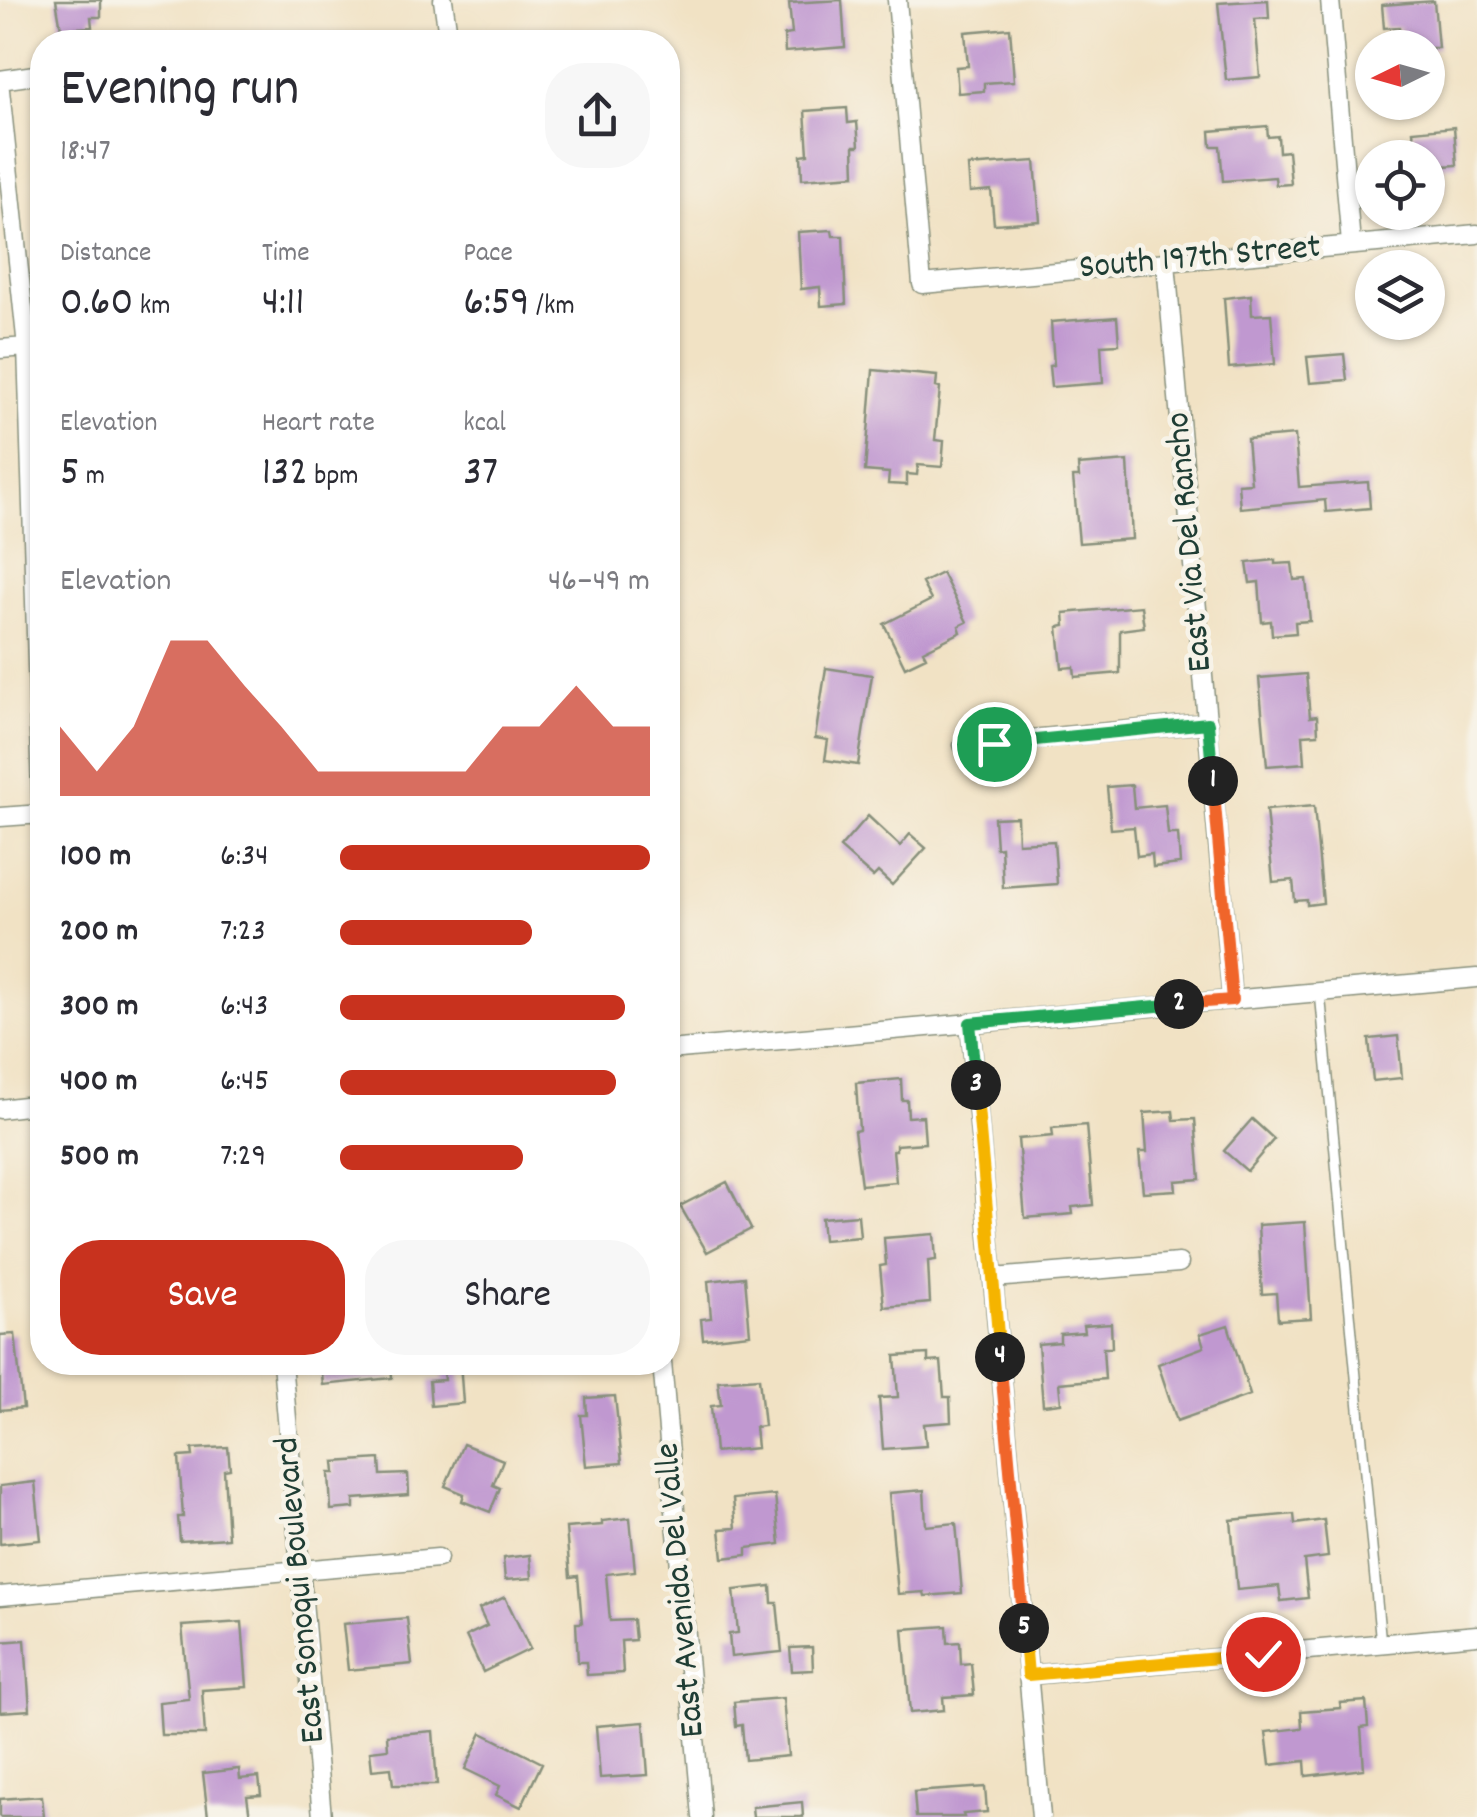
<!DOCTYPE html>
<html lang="en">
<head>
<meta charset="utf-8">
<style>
	:root { --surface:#fff; --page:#f7f7f7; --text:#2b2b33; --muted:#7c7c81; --accent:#c8321e }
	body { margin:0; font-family:Dekko,sans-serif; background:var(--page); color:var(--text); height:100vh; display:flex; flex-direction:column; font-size:38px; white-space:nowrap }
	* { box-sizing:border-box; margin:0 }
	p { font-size:32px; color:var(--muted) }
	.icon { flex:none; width:55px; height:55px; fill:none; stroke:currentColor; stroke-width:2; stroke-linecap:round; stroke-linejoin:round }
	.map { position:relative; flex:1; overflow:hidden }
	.drawer { position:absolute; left:30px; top:30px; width:650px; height:1345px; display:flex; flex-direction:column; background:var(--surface); border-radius:40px; box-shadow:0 2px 8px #0004 }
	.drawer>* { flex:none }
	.needle { width:65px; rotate:265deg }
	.fabs { position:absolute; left:1355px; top:30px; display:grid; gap:20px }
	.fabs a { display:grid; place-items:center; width:90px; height:90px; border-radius:50%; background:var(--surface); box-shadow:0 2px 8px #0004; font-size:50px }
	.pin { position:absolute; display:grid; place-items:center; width:85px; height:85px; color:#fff; margin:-42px; border:5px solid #fff; border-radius:50%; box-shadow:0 2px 10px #0007 }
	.km { position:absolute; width:50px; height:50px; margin:-25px; border-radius:50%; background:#222; color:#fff; font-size:28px; line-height:50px; text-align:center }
	.round { display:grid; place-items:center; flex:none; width:105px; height:105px; border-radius:40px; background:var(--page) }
	.head { display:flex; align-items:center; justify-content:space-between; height:170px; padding:0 30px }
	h1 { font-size:55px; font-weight:600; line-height:75px }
	.stats { display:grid; grid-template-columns:repeat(3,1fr); gap:15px; height:170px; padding:10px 30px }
	.stats div { display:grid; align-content:center }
	.stats b { font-size:42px; font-weight:600 }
	.stats small { font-size:28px; font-weight:400 }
	.stats p { font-size:28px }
	.chart { height:280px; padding:20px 30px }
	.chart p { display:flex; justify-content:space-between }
	.chart svg { width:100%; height:180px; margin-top:10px; fill:var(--accent); opacity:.7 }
	.primary-button { display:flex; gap:20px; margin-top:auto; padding:20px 30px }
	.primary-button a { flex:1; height:115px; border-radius:40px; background:var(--accent); color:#fff; font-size:40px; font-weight:600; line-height:115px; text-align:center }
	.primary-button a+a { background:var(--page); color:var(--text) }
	ul { padding:0 30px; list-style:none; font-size:32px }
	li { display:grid; grid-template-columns:160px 120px 1fr; align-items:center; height:75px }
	li i { height:25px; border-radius:12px; background:var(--accent) }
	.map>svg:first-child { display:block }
	.building { fill:#c098d0 }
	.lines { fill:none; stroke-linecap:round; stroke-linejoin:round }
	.service-casing { stroke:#88907c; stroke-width:12 }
	.minor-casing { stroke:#88907c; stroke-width:21 }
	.service { stroke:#fff; stroke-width:9 }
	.minor { stroke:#fff; stroke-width:18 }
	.split-1-casing { stroke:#fff; stroke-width:20 }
	.split-2-casing { stroke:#fff; stroke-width:20 }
	.split-3-casing { stroke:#fff; stroke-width:20 }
	.split-4-casing { stroke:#fff; stroke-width:20 }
	.split-5-casing { stroke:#fff; stroke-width:20 }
	.split-6-casing { stroke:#fff; stroke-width:20 }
	.split-1 { stroke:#22a559; stroke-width:12 }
	.split-2 { stroke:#f0652b; stroke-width:12 }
	.split-3 { stroke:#22a559; stroke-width:12 }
	.split-4 { stroke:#f5b400; stroke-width:12 }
	.split-5 { stroke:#f0652b; stroke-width:12 }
	.split-6 { stroke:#f5b400; stroke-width:12 }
	.labels { text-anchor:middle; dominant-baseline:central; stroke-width:9; stroke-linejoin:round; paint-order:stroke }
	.street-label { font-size:35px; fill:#1f3d34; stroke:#f7f3e8 }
</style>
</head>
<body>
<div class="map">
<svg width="1477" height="1817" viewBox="0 0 1477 1817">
	<rect width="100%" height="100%" fill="#f7f3e8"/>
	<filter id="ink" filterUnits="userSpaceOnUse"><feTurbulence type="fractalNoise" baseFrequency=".01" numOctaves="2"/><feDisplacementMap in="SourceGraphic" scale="20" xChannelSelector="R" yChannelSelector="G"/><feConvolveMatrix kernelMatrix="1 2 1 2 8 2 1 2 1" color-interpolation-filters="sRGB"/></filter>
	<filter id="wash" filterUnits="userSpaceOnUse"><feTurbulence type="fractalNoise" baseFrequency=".0048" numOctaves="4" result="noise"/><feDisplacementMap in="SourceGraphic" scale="40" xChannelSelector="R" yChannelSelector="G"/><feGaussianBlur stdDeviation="2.25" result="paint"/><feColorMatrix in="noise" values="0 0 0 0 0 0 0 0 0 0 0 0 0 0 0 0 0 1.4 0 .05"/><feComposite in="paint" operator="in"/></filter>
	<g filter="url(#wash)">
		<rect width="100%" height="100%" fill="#f1e2c4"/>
		<g id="blocks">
			<path class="building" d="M56,0H101V17H91L92,27L61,29Z
				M842,0L845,47L785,52L784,35L792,34L789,3Z
				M1268,0L1269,18L1255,19L1260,77L1226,80L1218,3Z
				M1434,1L1438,48H1401L1399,27L1384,28L1382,5Z
				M1010,28L1014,81L984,83V91L958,93L956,67L968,66L965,32Z
				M847,108L848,123L857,122L859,146H854L855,175L802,179L801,155L808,154L805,111Z
				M1267,126L1268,137L1278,136L1279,152L1288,151L1291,184L1276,185L1275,177L1223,181L1220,146H1211L1210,131Z
				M1454,127L1457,165L1443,166L1445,190L1428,191V158H1397L1395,142L1414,140L1413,131Z
				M1035,161L1040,221L994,224L991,190L970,192L968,166Z
				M832,230L833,236H843L846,304L821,306L820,287L801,289L798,232Z
				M1251,295L1252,315L1271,314L1275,364L1229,368L1224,298Z
				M1117,317L1119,344L1101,345L1103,383L1051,387L1049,366L1054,365L1051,322Z
				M1344,354L1347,380L1310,383L1307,357Z
				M873,370L937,376L936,387L940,388L935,440L944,441L942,467L918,465L917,475L907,474V485L888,484L889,473L865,471Z
				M1295,435L1299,487L1368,482L1370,508L1326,512L1325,500L1240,508L1238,484L1251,483L1247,439Z
				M1128,461L1132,539L1079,543L1073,477H1079L1078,465Z
				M1275,560V564L1292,563L1294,580L1306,579L1310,621L1295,622L1296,633L1272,635L1271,621L1262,622L1259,582L1250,583L1247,563Z
				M942,573L967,622L959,626L961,632L923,651L926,657L905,667L884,624L931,600L922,583Z
				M1141,606L1144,627L1120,630V673L1075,677L1074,667L1062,668L1058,627L1065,626L1064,613Z
				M826,668L872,675L858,765L825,760L828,740L815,738Z
				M1306,674L1310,717L1317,716L1318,734L1303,735L1305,763L1267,766L1259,678Z
				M1132,785L1134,808L1165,805L1168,834H1178L1180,864L1153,867L1152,854L1137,856L1134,827L1111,829L1107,787Z
				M1314,806L1323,903L1307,905V900L1295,901L1293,880L1273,882L1266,810Z
				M868,816L900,846L910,834L926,848L892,885L878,872L873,877L840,848Z
				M1017,817L1018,843L1054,841L1057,884L1003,888L1001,847L996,848L994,818Z
				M1398,1036L1402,1078L1373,1081L1369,1039Z
				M901,1079L902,1100H907L908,1117L923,1116L925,1143L896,1145V1150H893L896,1182L861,1185L854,1131L859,1130L856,1083Z
				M1173,1111L1174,1120L1195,1119L1200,1179L1175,1181L1176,1190L1143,1192L1139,1152H1147L1144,1113Z
				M1252,1119L1274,1139L1247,1171L1224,1151Z
				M1086,1125L1093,1205L1072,1207L1073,1214L1025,1218L1018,1139L1053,1136L1052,1128Z
				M727,1182L751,1229L707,1252L680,1206Z
				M858,1215L860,1237L823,1240L821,1218Z
				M1305,1222L1311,1318L1278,1320L1276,1293L1262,1294L1258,1225Z
				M934,1234L936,1260L928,1261L930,1303L884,1307L880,1266L886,1265L884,1238Z
				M745,1277L750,1334L703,1339L701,1319L711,1318L708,1281Z
				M1111,1323L1112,1348H1103L1105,1379L1059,1383L1061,1403L1043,1405L1038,1344L1060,1342V1334L1084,1332L1083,1325Z
				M1228,1325L1250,1395L1177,1421L1158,1364L1204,1347L1200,1334Z
				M15,1334L23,1408L0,1410V1335Z
				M928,1354V1362L941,1361L944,1397H950L951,1422L924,1424L926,1446L883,1449L879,1398L898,1397L895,1356Z
				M321,1362H391L392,1378L323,1385Z
				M442,1362H460L463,1403L431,1406L429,1381L444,1380Z
				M759,1378L764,1426L755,1427L757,1448L715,1452L711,1406L721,1405L718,1381Z
				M615,1396L622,1463L586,1466L581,1415H587L586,1398Z
				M463,1444L503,1460L493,1485L500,1488L490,1512L462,1501L464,1494L445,1486Z
				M228,1447L230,1469L224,1470L228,1538L180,1541L178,1517H183L179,1457L193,1456L192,1449Z
				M380,1459L381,1475L408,1474L409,1495L354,1499V1508L331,1510L329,1473H335L334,1462Z
				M35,1482L41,1540L0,1544V1486Z
				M924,1490L926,1526L956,1523L962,1593L925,1596L924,1592L898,1594L889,1493Z
				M775,1495L780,1544L747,1548V1555L723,1558L720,1529L736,1528L733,1499Z
				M1294,1514L1295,1524L1324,1520L1328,1557L1304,1560L1308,1598L1281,1601L1279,1586L1237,1590L1231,1520Z
				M630,1518L635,1571L606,1574L610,1621L633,1620L635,1640L621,1641L623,1673L587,1675L586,1662H578L576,1623H582L578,1576L570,1577L566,1528L602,1525V1521Z
				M530,1555L532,1578L505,1580L503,1558Z
				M771,1586L772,1603H777L782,1652L731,1657L729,1634L738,1633L734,1590Z
				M505,1597L530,1649L483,1672L466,1636L487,1626L479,1609Z
				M407,1618L412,1664L348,1670L343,1624Z
				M242,1622L247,1687L202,1690L205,1735H161L159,1702L189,1699L182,1626Z
				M947,1626L948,1643L960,1642L961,1664L971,1663L974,1695L943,1697L944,1710L910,1713L903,1629Z
				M25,1640L30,1710L0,1712V1642Z
				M812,1647L813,1670L792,1671L790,1648Z
				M783,1698L788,1756L745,1760L742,1725L736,1726L734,1702Z
				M1366,1701L1368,1727L1361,1728L1364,1769L1306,1776L1305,1761L1270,1765L1266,1732L1302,1728L1301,1711L1341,1708L1340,1703Z
				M644,1722L648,1775L600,1778L596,1726Z
				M433,1731L437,1785H393L391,1768L372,1770L370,1751L388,1749L387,1735Z
				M482,1733L542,1763L521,1807L496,1795L500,1786L465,1769Z
				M239,1769L240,1779L259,1777L261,1795L247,1796L250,1817H208L203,1773Z
				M985,1787L987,1812L963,1814L964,1817H916L914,1792Z
				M42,1796L44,1817H0V1799Z
				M802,1802L803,1817H753L752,1807Z"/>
		</g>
	</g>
	<g filter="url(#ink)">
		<use href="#blocks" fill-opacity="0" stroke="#88907c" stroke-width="2.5"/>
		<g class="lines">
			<defs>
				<path id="service" d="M1320,992L1381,1644"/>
				<path id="minor" d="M443,0L449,42
					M897,0L922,284L1477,234
					M1330,0L1351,244
					M388,42L449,38
					M0,80L42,74
					M0,90L27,347L42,824
					M1166,263L1232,1000
					M0,349L27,347
					M963,745L1208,723
					M0,817L42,814
					M970,1023L1041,1817
					M668,1050L1477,978
					M0,1109L42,1104
					M993,1278L1179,1263
					M282,1362L322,1817
					M662,1362L702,1817
					M0,1596L438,1558
					M1029,1675L1477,1635"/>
			</defs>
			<use href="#service" class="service-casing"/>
			<use href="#minor" class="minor-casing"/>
			<use href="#service" class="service"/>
			<use href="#minor" class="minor"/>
		</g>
	</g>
	<g class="lines" filter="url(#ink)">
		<defs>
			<path id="split-1" d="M994,744L1208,723L1213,781"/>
			<path id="split-2" d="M1179,1004L1232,1000L1213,781"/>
			<path id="split-3" d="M976,1085L970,1023L1179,1004"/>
			<path id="split-4" d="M976,1085L1000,1357"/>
			<path id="split-5" d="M1000,1357L1024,1628"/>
			<path id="split-6" d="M1024,1628L1028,1675L1263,1654"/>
		</defs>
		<use href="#split-1" class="split-1-casing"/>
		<use href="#split-2" class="split-2-casing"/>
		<use href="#split-3" class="split-3-casing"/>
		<use href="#split-4" class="split-4-casing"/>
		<use href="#split-5" class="split-5-casing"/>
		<use href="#split-6" class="split-6-casing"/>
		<use href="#split-1" class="split-1"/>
		<use href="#split-2" class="split-2"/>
		<use href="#split-3" class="split-3"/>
		<use href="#split-4" class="split-4"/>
		<use href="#split-5" class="split-5"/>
		<use href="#split-6" class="split-6"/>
	</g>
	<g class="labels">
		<g class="street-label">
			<text transform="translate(1200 259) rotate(-5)">South 197th Street</text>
			<text transform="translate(1191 542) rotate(-95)">East Via Del Rancho</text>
			<text transform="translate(302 1590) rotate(-95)">East Sonoqui Boulevard</text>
			<text transform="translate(682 1590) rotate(-95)">East Avenida Del Valle</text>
		</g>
	</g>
</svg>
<div class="fabs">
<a><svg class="needle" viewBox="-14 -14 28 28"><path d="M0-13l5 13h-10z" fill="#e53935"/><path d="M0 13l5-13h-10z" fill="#7c7c81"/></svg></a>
<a><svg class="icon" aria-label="locate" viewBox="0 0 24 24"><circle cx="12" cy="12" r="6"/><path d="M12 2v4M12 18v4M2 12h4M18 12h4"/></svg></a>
<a><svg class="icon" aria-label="layers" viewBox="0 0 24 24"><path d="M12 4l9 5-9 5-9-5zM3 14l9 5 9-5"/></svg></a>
</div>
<div class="pin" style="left:994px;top:744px;background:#1e9e55"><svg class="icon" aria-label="arrive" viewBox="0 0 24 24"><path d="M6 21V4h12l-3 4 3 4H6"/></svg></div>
<div class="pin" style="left:1263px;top:1654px;background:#d93025"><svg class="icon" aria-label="check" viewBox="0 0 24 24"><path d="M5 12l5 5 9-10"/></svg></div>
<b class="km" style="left:1213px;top:781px">1</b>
<b class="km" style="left:1179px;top:1004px">2</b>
<b class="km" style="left:976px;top:1085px">3</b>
<b class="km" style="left:1000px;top:1357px">4</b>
<b class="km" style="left:1024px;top:1628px">5</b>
<section class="drawer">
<div class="head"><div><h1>Evening run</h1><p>18:47</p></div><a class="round"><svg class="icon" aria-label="share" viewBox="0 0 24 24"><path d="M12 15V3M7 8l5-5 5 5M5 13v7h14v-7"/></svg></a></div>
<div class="stats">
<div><p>Distance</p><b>0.60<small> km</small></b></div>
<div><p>Time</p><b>4:11</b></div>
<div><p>Pace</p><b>6:59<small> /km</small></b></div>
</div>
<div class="stats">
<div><p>Elevation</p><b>5<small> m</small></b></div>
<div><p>Heart rate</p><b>132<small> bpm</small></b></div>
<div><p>kcal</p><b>37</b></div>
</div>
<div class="chart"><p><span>Elevation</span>46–49 m</p>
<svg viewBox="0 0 160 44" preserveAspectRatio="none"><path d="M0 44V27L10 38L20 27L30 6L40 6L50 17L60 27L70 38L80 38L90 38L100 38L110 38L120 27L130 27L140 17L150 27L160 27V44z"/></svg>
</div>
<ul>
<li><b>100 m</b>6:34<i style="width:100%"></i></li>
<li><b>200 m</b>7:23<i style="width:62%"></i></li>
<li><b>300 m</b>6:43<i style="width:92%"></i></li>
<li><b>400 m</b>6:45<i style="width:89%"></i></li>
<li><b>500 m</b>7:29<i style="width:59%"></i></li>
</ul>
<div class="primary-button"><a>Save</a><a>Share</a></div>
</section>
</div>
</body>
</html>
